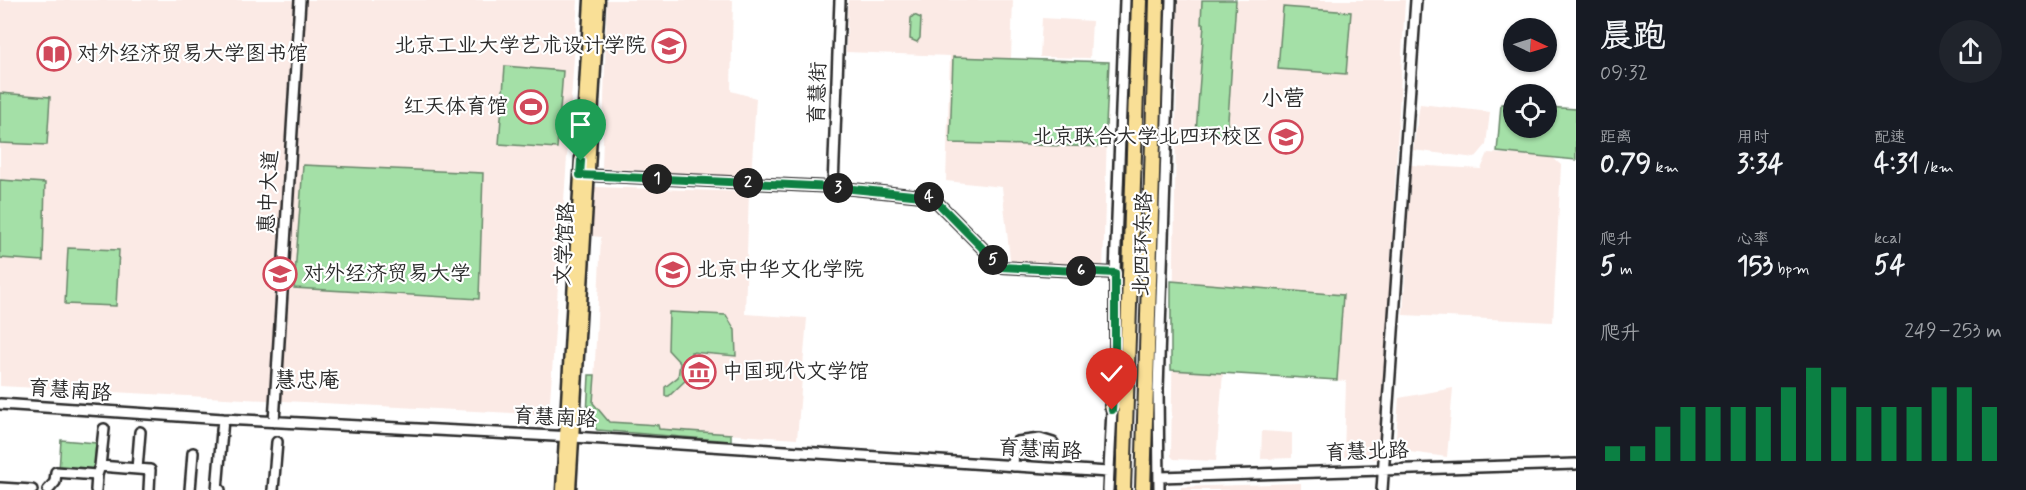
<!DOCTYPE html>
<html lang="zh">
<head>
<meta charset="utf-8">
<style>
	:root { --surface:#171b24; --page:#20242c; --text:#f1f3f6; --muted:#9ea1a6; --accent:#0b8043 }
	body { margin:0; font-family:Mynerve,"LXGW WenKai TC",sans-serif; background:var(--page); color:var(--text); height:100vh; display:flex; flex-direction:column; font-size:22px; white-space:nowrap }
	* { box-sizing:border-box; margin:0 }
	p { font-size:20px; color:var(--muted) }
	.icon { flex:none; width:33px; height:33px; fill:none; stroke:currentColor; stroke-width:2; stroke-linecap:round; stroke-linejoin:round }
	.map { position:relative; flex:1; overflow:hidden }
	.details { display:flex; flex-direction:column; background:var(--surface); width:450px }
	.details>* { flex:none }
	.needle { width:39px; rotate:94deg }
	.fabs { position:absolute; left:1503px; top:18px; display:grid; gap:12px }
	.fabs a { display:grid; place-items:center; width:54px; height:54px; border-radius:50%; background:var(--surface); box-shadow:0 2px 4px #0004; font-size:30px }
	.pin { position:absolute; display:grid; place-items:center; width:51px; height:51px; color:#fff; margin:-62px -26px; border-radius:50% 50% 50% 0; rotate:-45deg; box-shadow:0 0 6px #0007 }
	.pin .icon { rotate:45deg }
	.km { position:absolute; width:30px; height:30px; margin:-15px; border-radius:50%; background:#222; color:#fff; font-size:16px; line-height:30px; text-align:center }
	.round { display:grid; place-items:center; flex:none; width:63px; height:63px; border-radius:32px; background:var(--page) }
	.head { display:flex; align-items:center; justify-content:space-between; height:102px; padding:0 24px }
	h1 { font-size:33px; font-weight:800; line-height:45px }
	.metrics { display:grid; grid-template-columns:repeat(3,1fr); gap:9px; height:102px; padding:6px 24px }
	.metrics div { display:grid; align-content:center }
	.metrics b { font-size:26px; font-weight:800 }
	.metrics small { font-size:16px; font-weight:400 }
	.metrics p { font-size:16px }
	.chart { height:168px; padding:12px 24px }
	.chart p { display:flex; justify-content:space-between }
	.chart svg { width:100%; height:108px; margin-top:6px; stroke:var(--accent); stroke-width:6 }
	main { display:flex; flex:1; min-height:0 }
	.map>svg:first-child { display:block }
	.built { fill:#fbeae5 }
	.green { fill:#a4e0a7; stroke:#688669; stroke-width:1.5 }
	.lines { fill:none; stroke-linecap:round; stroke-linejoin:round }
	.minor-casing { stroke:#2b2b2b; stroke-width:14 }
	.major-casing { stroke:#2b2b2b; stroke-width:15 }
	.highway-casing { stroke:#2b2b2b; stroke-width:18 }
	.minor { stroke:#fff; stroke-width:9 }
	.major { stroke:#f9df96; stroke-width:10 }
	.highway { stroke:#f9df96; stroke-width:14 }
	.route-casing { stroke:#fff; stroke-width:12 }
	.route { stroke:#0b8043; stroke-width:8 }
	.labels { text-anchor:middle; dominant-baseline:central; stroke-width:4.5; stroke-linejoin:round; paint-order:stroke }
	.poi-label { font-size:21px; fill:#2b2b2b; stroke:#fff; text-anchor:start }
	.street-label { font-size:21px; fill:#2b2b2b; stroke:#fff }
	.neighbourhood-label { font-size:22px; fill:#2b2b2b; stroke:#fff }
</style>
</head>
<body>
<main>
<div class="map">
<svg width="1576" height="490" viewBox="0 0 1576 490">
	<rect width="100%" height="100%" fill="#fff"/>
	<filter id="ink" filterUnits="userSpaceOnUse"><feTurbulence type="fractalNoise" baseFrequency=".0167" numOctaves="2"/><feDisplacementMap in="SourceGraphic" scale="12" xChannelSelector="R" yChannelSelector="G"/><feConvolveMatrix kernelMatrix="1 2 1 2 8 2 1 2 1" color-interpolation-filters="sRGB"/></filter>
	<g filter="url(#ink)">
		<path class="built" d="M0,0H578L549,415L0,386Z
			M607,0H733L731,91L756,98L751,177L602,168Z
			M848,0H1013L1011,58L1109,62L1103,272L1011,268L1002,187L946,181L950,56L846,52Z
			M1178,0H1405L1380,459L1344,457L1346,381L1223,373L1216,461L1174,459L1171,456Z
			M1042,18L1092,21L1090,58L1040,57Z
			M1420,104L1490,112L1486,145L1475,158L1413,150Z
			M1488,153L1552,157L1561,165L1553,322L1403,315L1411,165L1481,169Z
			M595,187L749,192L745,314L807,318L797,439L658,429V425L609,422L593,403L601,237L592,236Z
			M1453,388L1447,457L1395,450L1399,398Z
			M1262,431L1292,433V458L1261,459Z
			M1301,483V490H1181V487Z"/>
		<path class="green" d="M1202,0H1236L1227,135L1196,133L1204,24H1201Z
			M1283,7L1351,12L1346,74L1278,69Z
			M914,15L921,18L920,38L917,42L910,39L911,18Z
			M953,57L1109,62L1105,147L950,143Z
			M505,66L563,71L557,148L499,144Z
			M0,93L50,97L47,145L0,143Z
			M1501,104L1513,105L1514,128H1546L1547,107L1576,109V160L1497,152Z
			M303,165L483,173L479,299L294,288Z
			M0,180L45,183L43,261L0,258Z
			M68,248L119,250L116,306L65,304Z
			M1171,281L1343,295L1337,380L1171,370Z
			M669,312L726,315L735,330L736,356L691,352L688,378L669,396H665V387L678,377L680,363L668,350Z
			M589,375H595L593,403L609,422L658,425L659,429L731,434V441L597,430L587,415Z
			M61,440L96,443L94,473L59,471Z"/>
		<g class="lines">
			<defs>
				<path id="minor" d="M584,175L833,187L932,197L1001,267L1115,273
					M833,187L840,0
					M0,404L223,419L573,437L1108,472
					M274,422L300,0
					M100,466L104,429
					M1013,466L1014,449L1017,442L1040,439L1053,443
					M137,469L140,432
					M1160,477L1576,464
					M0,488L32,490
					M48,490L55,482L56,472L97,475L100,466L150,470L149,490
					M96,490L97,475
					M190,490L193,453
					M220,490H217L223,419
					M273,490L277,442
					M1108,490L1115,350V273L1125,0
					M1159,490L1158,389L1171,0
					M1382,490L1416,0"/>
				<path id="major" d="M562,490L590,0
					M570,490L599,0"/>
				<path id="highway" d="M1112,406L1125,382
					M1123,490L1139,0
					M1143,490L1157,0"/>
			</defs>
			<use href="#minor" class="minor-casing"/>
			<use href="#major" class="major-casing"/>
			<use href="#highway" class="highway-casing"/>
			<use href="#minor" class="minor"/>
			<use href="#major" class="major"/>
			<use href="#highway" class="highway"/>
		</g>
	</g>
	<g class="lines" filter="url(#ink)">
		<defs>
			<path id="route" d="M581,161L580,175L833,187L932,197L1001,267L1115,273V350L1112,410"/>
		</defs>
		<use href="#route" class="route-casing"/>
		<use href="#route" class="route"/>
	</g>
	<defs>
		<symbol id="university-ring" viewBox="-11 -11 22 22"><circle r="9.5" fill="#fff" stroke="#d1495b" stroke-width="1.5"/><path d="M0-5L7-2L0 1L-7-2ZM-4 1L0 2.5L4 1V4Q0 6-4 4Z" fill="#d1495b"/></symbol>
		<symbol id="library-ring" viewBox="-11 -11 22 22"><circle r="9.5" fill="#fff" stroke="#d1495b" stroke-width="1.5"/><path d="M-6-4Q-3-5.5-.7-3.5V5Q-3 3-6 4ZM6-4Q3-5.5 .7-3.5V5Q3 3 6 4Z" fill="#d1495b"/></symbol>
		<symbol id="stadium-ring" viewBox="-11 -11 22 22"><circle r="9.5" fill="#fff" stroke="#d1495b" stroke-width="1.5"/><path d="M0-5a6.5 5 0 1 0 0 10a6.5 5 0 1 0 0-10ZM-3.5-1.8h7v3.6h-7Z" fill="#d1495b"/></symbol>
		<symbol id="museum-ring" viewBox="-11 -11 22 22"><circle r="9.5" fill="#fff" stroke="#d1495b" stroke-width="1.5"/><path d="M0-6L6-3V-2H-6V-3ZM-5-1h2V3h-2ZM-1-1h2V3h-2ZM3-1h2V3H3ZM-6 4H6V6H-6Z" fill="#d1495b"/></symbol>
	</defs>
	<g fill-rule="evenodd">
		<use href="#university-ring" x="650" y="27" width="38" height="38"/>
		<use href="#library-ring" x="35" y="35" width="38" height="38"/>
		<use href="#stadium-ring" x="512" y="88" width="38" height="38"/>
		<use href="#university-ring" x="1267" y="118" width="38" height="38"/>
		<use href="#university-ring" x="654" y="251" width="38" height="38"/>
		<use href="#university-ring" x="261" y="255" width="38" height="38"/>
		<use href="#museum-ring" x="680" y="353" width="38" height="38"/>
	</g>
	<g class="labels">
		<g class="poi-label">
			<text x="646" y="46" text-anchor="end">北京工业大学艺术设计学院</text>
			<text x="77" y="54">对外经济贸易大学图书馆</text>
			<text x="508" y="107" text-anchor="end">红天体育馆</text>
			<text x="1263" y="137" text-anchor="end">北京联合大学北四环校区</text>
			<text x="696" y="270">北京中华文化学院</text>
			<text x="303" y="274">对外经济贸易大学</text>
			<text x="722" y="372">中国现代文学馆</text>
		</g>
		<g class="street-label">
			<text transform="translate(818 93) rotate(-88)">育慧街</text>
			<text transform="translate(269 192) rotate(-87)">惠中大道</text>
			<text transform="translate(565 244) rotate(-87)">文学馆路</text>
			<text transform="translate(1143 244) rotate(-88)">北四环东路</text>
			<text transform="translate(70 391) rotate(4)">育慧南路</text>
			<text transform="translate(555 418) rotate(3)">育慧南路</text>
			<text transform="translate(1040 450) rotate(3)">育慧南路</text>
			<text transform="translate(1367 452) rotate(-2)">育慧北路</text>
		</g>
		<g class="neighbourhood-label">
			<text x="1283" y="99">小营</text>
			<text x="307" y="381">慧忠庵</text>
		</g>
	</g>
</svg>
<div class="fabs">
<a><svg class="needle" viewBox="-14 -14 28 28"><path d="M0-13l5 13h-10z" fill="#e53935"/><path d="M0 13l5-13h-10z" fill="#9ea1a6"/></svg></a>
<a><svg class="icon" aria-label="locate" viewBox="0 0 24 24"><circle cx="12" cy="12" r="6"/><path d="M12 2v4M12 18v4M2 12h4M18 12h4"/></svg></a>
</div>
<div class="pin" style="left:581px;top:161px;background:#1e9e55"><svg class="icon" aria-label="arrive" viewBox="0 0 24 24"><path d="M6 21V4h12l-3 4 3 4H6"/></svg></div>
<div class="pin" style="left:1112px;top:410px;background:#d93025"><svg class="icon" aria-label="check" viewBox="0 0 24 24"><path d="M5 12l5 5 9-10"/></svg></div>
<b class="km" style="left:657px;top:179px">1</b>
<b class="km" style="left:748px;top:183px">2</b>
<b class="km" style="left:838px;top:188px">3</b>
<b class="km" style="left:929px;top:197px">4</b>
<b class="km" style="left:993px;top:260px">5</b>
<b class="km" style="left:1081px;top:271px">6</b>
</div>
<section class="details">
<div class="head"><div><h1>晨跑</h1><p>09:32</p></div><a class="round"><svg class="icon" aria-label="share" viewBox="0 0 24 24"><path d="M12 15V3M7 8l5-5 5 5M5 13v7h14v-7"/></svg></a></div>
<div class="metrics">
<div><p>距离</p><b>0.79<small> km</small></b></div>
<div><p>用时</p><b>3:34</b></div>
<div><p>配速</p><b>4:31<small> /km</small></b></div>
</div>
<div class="metrics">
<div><p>爬升</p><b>5<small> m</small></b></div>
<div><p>心率</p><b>153<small> bpm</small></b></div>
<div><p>kcal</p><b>54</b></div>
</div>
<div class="chart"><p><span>爬升</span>249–253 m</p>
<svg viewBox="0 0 160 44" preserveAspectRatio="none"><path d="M5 44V38M15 44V38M25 44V30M35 44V22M45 44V22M55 44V22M65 44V22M75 44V14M85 44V6M95 44V14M105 44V22M115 44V22M125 44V22M135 44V14M145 44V14M155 44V22"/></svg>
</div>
</section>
</main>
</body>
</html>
